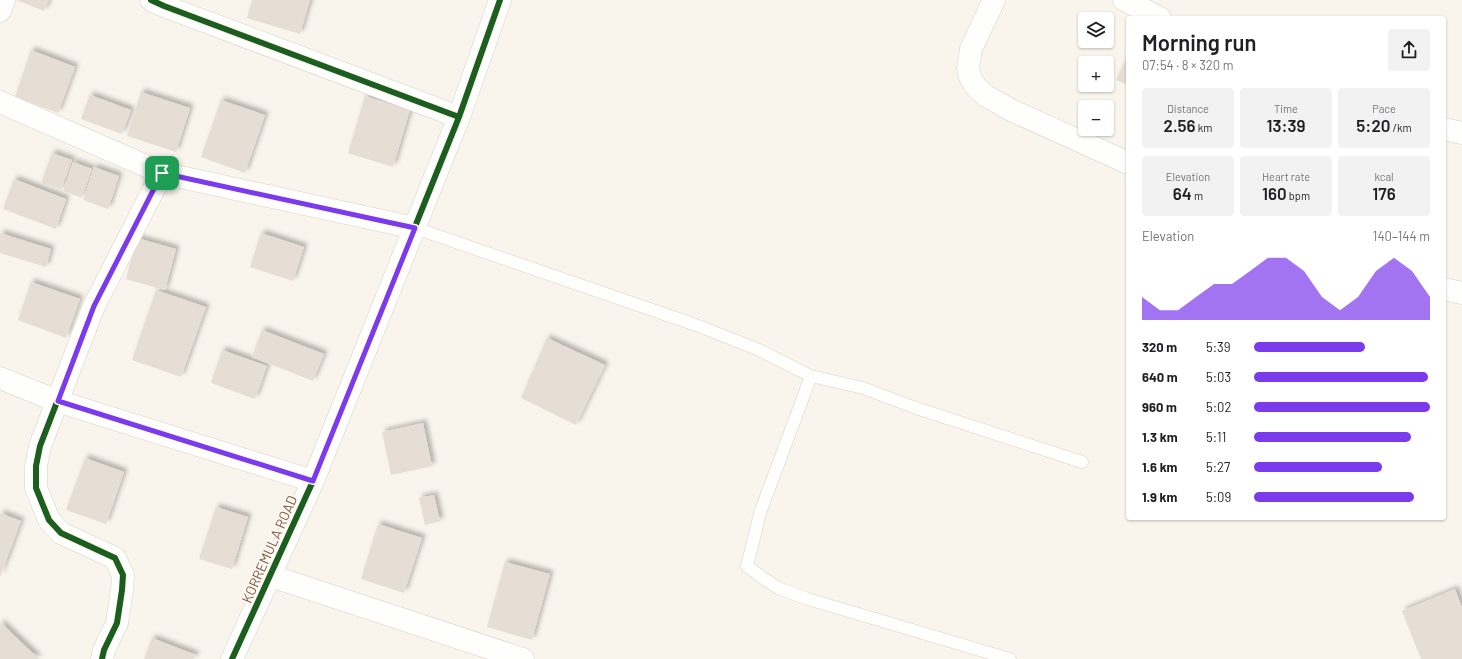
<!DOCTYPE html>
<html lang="en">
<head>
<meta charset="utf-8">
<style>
	:root { --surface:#fff; --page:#f2f2f2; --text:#202124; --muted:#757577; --accent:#7c3aed }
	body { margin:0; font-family:Barlow,sans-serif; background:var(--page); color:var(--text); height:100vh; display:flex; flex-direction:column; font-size:15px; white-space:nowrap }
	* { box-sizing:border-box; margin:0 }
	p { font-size:13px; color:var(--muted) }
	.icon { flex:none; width:22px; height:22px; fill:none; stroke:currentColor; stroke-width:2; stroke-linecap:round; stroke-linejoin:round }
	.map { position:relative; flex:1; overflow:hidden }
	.drawer { position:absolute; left:1126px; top:16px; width:320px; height:504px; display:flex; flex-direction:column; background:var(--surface); border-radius:4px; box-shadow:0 1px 3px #0004 }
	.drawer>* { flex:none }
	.tools { position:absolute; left:1078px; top:12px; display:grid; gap:8px }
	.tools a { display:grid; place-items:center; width:36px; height:36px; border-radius:4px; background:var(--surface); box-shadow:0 1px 3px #0004; font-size:20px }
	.pin { position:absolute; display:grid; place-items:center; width:34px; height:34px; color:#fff; margin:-17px; border-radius:8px; box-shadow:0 2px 6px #0006 }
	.round { display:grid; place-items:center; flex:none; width:42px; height:42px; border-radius:4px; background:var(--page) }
	.overview { display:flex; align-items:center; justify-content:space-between; height:68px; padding:0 16px }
	h1 { font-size:22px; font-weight:600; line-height:30px }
	.figures { display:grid; grid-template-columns:repeat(3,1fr); gap:6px; height:68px; padding:4px 16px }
	.figures div { display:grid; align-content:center; border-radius:4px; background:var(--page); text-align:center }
	.figures b { font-size:17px; font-weight:600 }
	.figures small { font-size:11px; font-weight:400 }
	.figures p { font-size:11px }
	.chart { height:112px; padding:8px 16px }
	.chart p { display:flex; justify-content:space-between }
	.chart svg { width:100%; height:72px; margin-top:4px; fill:var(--accent); opacity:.7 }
	ul { padding:0 16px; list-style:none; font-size:13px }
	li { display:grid; grid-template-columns:64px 48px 1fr; align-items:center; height:30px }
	li i { height:10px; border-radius:5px; background:var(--accent) }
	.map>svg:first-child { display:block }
	.building { fill:#e6ddd4; filter:url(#shadow) }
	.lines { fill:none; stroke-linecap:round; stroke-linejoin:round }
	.service-casing { stroke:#d8d0ca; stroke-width:13 }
	.minor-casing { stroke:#d8d0ca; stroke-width:23 }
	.tertiary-casing { stroke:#d8d0ca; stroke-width:23 }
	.service { stroke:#fefefc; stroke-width:12 }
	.minor { stroke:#fefefc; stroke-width:22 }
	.tertiary { stroke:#fefefc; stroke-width:22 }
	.cycleway-casing { stroke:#fff9f0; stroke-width:8 }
	.cycleway { stroke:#1b5e20; stroke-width:6 }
	.route-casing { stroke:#fff; stroke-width:8 }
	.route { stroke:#7c3aed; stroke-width:5 }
	.labels { text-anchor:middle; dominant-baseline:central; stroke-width:3; stroke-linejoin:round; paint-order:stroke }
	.street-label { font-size:14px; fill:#7b5b49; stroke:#fff9f0 }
</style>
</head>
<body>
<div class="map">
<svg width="1462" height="659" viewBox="0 0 1462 659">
	<defs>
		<filter id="shadow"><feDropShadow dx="3.5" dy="-3.5" stdDeviation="2" flood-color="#0004"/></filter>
	</defs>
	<rect width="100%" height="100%" fill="#f9f5ed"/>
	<path class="building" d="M16,0H49L44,11Z
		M252,0H310L300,34L247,18Z
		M31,50L75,67L58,113L15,97Z
		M1128,56V85L1116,80Z
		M141,92L190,108L176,152L127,136Z
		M90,95L131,110L122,134L81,119Z
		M365,96L410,110L393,167L348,153Z
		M221,100L265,115L245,173L201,157Z
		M52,153L72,160L61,190L41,183Z
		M73,162L92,169L82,198L63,191Z
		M94,167L119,176L108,209L83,200Z
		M14,179L66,199L56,229L3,209Z
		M0,233L51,249L46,267L0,253Z
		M261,233L304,247L293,281L250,267Z
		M137,238L176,249L165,290L126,279Z
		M31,282L80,299L66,338L18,320Z
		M156,290L206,307L181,377L132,360Z
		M262,330L324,354L313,381L252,357Z
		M547,338L605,365L576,425L521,398Z
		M222,350L267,366L255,399L211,383Z
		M423,423L432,466L391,475L382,432Z
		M85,458L124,472L106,524L66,510Z
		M434,495L440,521L425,525L419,498Z
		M216,507L248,517L232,569L199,559Z
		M0,513L21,521L0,577Z
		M378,524L422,538L404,593L361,579Z
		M505,562L550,574L532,640L487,627Z
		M1455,589L1462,608V659H1421L1402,611Z
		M0,622L39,659H0Z
		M152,638L196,655L194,659H144Z"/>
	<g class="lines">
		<defs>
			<path id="service" d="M415,228L696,325L757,349L811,376L863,388L916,408L1082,462
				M811,376L760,513L747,566L760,576L778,588L808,599L1010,659"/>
			<path id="minor" d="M151,0L164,6L459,117
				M994,0L971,49L968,68L970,77L976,87L986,96L1011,110L1128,163
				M1124,0L1160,18
				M0,11L4,0
				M0,102L162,173L415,228
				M1444,129L1462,133
				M1444,289L1462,293
				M0,378L57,401L313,481
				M271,576L523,659
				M102,659L104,650L117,623L122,590L123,575L115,558L61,533L49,520L36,488V466L40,446L94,306L162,173"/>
			<path id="tertiary" d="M232,659L313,481L459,117L500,0"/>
		</defs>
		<use href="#service" class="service-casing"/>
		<use href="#minor" class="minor-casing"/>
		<use href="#tertiary" class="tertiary-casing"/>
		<use href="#service" class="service"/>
		<use href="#minor" class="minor"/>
		<use href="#tertiary" class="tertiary"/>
		<defs>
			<path id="cycleway" d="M151,0L164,6L459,117
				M102,659L104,650L117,623L122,590L123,575L115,558L61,533L49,520L36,488V466L40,446L94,306L162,173
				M232,659L313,481L459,117L500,0"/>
		</defs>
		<use href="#cycleway" class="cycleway-casing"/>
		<use href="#cycleway" class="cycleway"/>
	</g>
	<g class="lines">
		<defs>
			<path id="route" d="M162,173L415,228L313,481L58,401L94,306Z"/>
		</defs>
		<use href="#route" class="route-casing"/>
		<use href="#route" class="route"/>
	</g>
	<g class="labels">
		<g class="street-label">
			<text transform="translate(269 549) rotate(-66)">KORREMULA ROAD</text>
		</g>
	</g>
</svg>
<div class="tools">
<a><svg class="icon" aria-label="layers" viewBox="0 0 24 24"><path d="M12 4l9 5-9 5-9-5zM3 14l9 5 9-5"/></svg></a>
<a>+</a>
<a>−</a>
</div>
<div class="pin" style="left:162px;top:173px;background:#1e9e55"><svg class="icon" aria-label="arrive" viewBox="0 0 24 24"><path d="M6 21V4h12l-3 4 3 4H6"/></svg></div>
<section class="drawer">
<div class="overview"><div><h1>Morning run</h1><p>07:54 · 8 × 320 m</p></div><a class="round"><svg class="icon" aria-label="share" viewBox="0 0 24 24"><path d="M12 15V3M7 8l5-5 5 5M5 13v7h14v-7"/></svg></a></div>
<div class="figures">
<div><p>Distance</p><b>2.56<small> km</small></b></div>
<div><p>Time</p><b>13:39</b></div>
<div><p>Pace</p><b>5:20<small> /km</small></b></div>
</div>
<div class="figures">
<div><p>Elevation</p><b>64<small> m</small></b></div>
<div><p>Heart rate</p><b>160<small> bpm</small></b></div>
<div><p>kcal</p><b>176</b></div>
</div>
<div class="chart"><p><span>Elevation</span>140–144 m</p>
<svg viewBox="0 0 160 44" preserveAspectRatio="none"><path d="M0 44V30L10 38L20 38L30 30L40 22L50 22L60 14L70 6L80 6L90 14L100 30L110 38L120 30L130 14L140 6L150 14L160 30V44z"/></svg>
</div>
<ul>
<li><b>320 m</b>5:39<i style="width:63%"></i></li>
<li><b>640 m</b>5:03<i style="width:99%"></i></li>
<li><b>960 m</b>5:02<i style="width:100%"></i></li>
<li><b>1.3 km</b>5:11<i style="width:89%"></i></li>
<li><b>1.6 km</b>5:27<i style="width:73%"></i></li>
<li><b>1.9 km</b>5:09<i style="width:91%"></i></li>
</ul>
</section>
</div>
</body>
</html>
